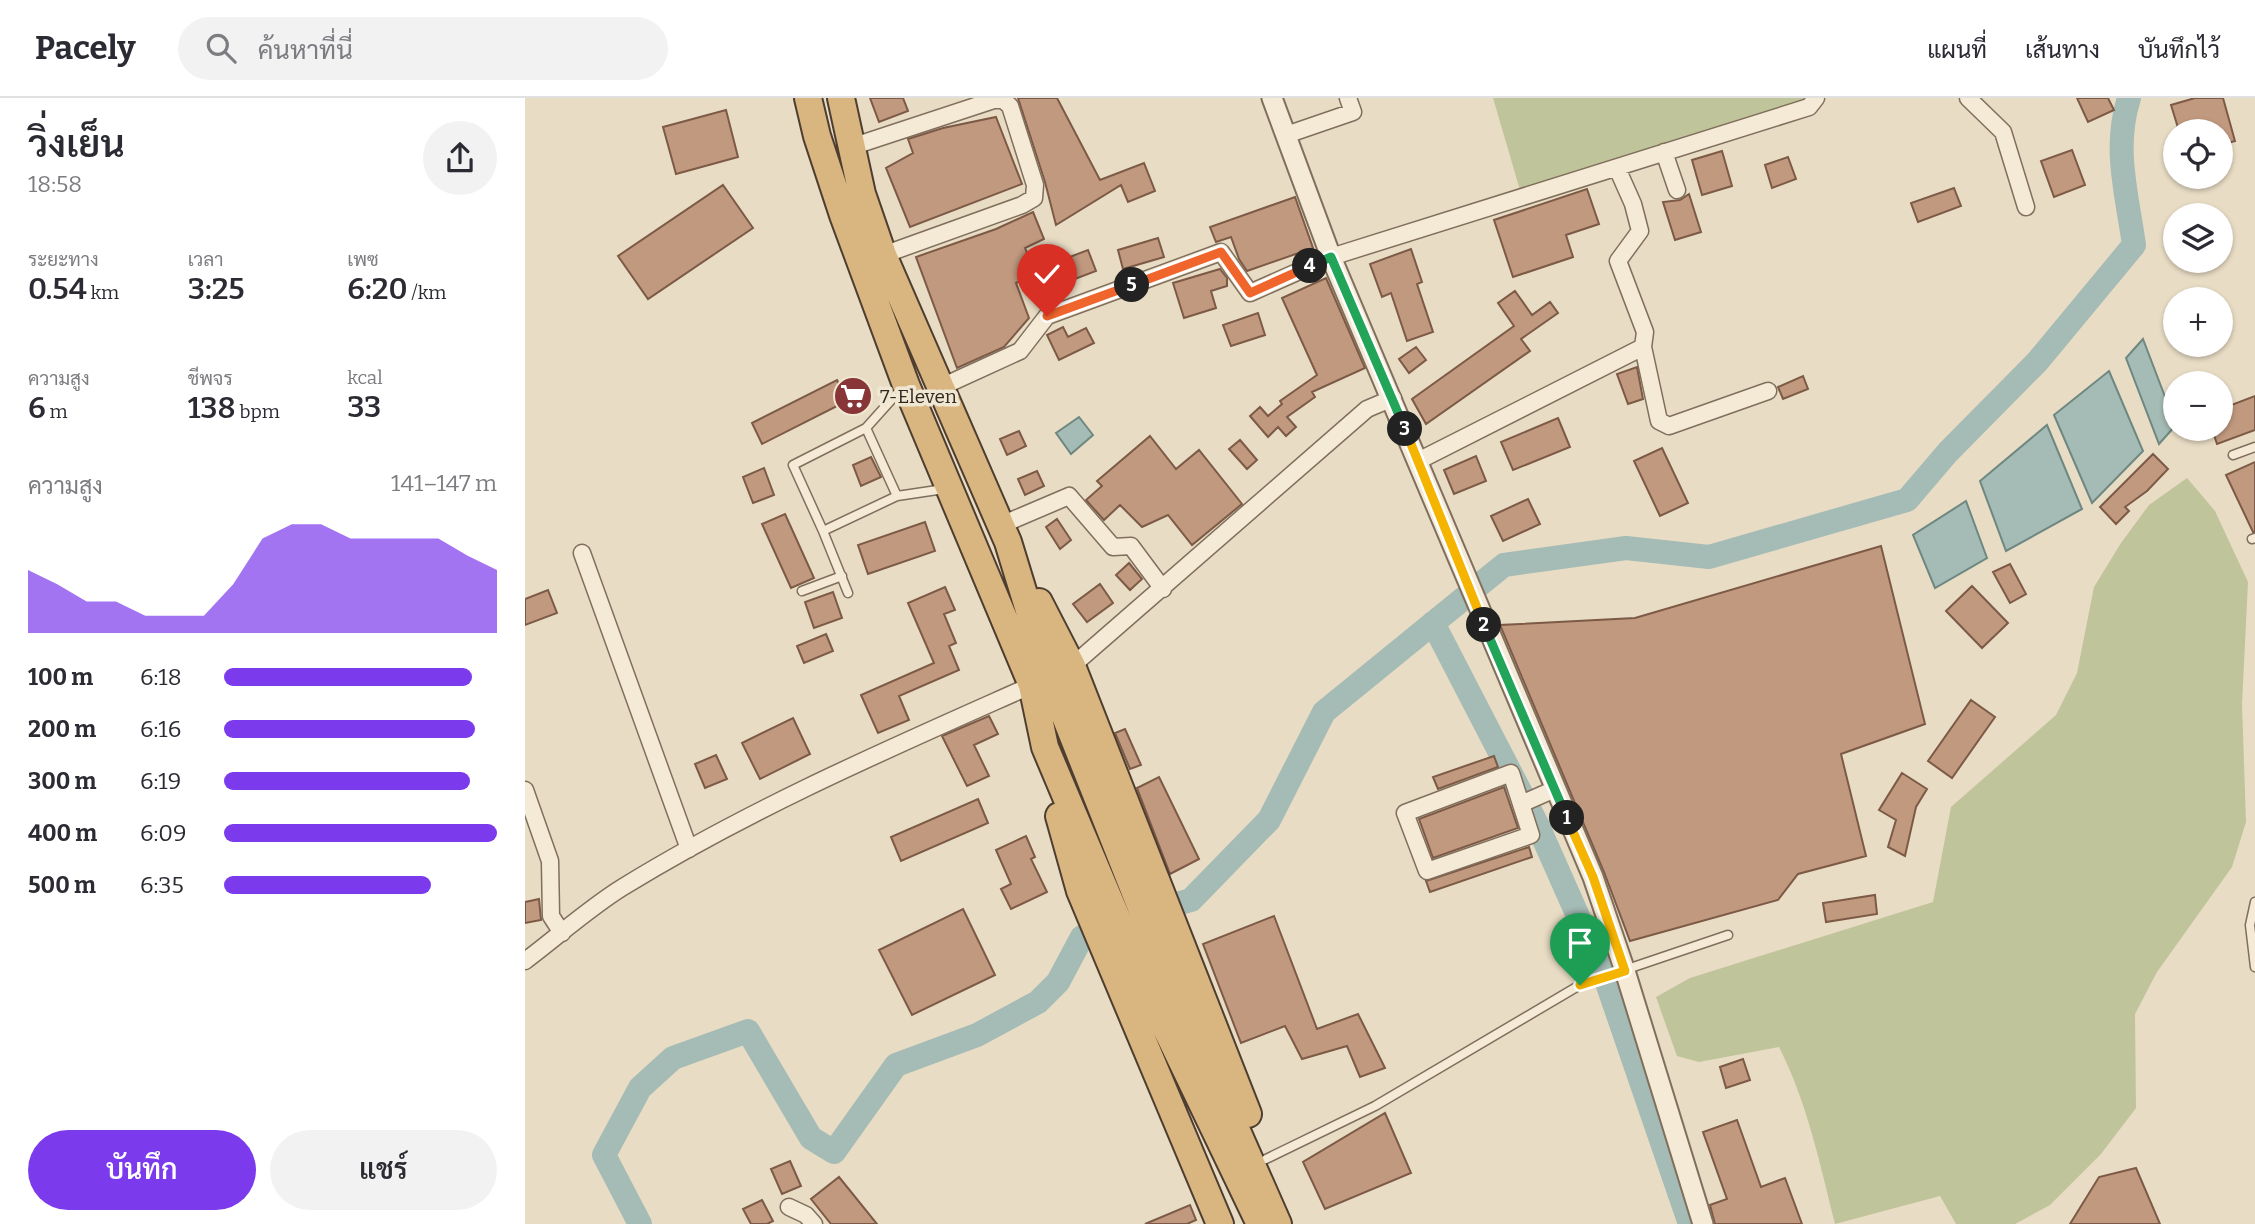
<!DOCTYPE html>
<html lang="th">
<head>
<meta charset="utf-8">
<style>
	:root { --surface:#fff; --page:#f2f2f3; --text:#2b2b33; --muted:#7c7c81; --line:#e1e1e2; --accent:#7c3aed }
	body { margin:0; font-family:Bitter,Sarabun,serif; background:var(--page); color:var(--text); height:100vh; display:flex; flex-direction:column; font-size:26px; white-space:nowrap }
	* { box-sizing:border-box; margin:0 }
	p { font-size:23px; color:var(--muted) }
	.icon { flex:none; width:38px; height:38px; fill:none; stroke:currentColor; stroke-width:2; stroke-linecap:round; stroke-linejoin:round }
	.map { position:relative; flex:1; overflow:hidden }
	.details { display:flex; flex-direction:column; background:var(--surface); width:525px }
	.details>* { flex:none }
	.buttons { position:absolute; left:1638px; top:21px; display:grid; gap:14px }
	.buttons a { display:grid; place-items:center; width:70px; height:70px; border-radius:50%; background:var(--surface); box-shadow:0 2px 5px #0004; font-size:35px }
	.pin { position:absolute; display:grid; place-items:center; width:60px; height:60px; color:#fff; margin:-72px -30px; border-radius:50% 50% 50% 0; rotate:-45deg; box-shadow:0 0 7px #0007 }
	.pin .icon { rotate:45deg }
	.km { position:absolute; width:35px; height:35px; margin:-18px; border-radius:50%; background:#222; color:#fff; font-size:19px; line-height:35px; text-align:center }
	.round { display:grid; place-items:center; flex:none; width:74px; height:74px; border-radius:37px; background:var(--page) }
	.summary { display:flex; align-items:center; justify-content:space-between; height:119px; padding:0 28px }
	h1 { font-size:38px; font-weight:600; line-height:52px }
	.metrics { display:grid; grid-template-columns:repeat(3,1fr); gap:10px; height:119px; padding:7px 28px }
	.metrics div { display:grid; align-content:center }
	.metrics b { font-size:30px; font-weight:600 }
	.metrics small { font-size:19px; font-weight:400 }
	.metrics p { font-size:19px }
	.chart { height:196px; padding:14px 28px }
	.chart p { display:flex; justify-content:space-between }
	.chart svg { width:100%; height:126px; margin-top:7px; fill:var(--accent); opacity:.7 }
	.primary-button { display:flex; gap:14px; margin-top:auto; padding:14px 28px }
	.primary-button a { flex:1; height:80px; border-radius:42px; background:var(--accent); color:#fff; font-size:28px; font-weight:600; line-height:80px; text-align:center }
	.primary-button a+a { background:var(--page); color:var(--text) }
	ul { padding:0 28px; list-style:none; font-size:23px }
	li { display:grid; grid-template-columns:112px 84px 1fr; align-items:center; height:52px }
	li i { height:18px; border-radius:9px; background:var(--accent) }
	header { display:flex; align-items:center; gap:42px; box-sizing:border-box; height:98px; padding:0 35px; background:var(--surface); border-bottom:2px solid var(--line) }
	header strong { font-size:33px }
	nav { display:flex; gap:38px; margin-inline-start:auto; font-size:24px }
	.search { width:490px; height:63px; background:var(--page); display:flex; align-items:center; gap:18px; box-sizing:border-box; padding:0 24px; border-radius:38px; color:var(--muted); font-size:26px }
	main { display:flex; flex:1; min-height:0 }
	.map>svg:first-child { display:block }
	.green { fill:#c0c49a }
	.water { fill:#a5bbb5; stroke:#6e8881; stroke-width:2 }
	.lines { fill:none; stroke-linecap:round; stroke-linejoin:round }
	.river { stroke:#a5bbb5; stroke-width:24 }
	.building { fill:#c1997f; stroke:#7c5a46; stroke-width:2 }
	.service-casing { stroke:#806f5d; stroke-width:11 }
	.minor-casing { stroke:#806f5d; stroke-width:19 }
	.tertiary-casing { stroke:#806f5d; stroke-width:23 }
	.trunk-casing { stroke:#4e3e31; stroke-width:30 }
	.service { stroke:#f4ead6; stroke-width:8 }
	.minor { stroke:#f4ead6; stroke-width:16 }
	.tertiary { stroke:#f4ead6; stroke-width:19 }
	.trunk { stroke:#d9b580; stroke-width:26 }
	.split-1-casing { stroke:#fff; stroke-width:14 }
	.split-2-casing { stroke:#fff; stroke-width:14 }
	.split-3-casing { stroke:#fff; stroke-width:14 }
	.split-4-casing { stroke:#fff; stroke-width:14 }
	.split-5-casing { stroke:#fff; stroke-width:14 }
	.split-6-casing { stroke:#fff; stroke-width:14 }
	.split-1 { stroke:#f5b400; stroke-width:9 }
	.split-2 { stroke:#22a559; stroke-width:9 }
	.split-3 { stroke:#f5b400; stroke-width:9 }
	.split-4 { stroke:#22a559; stroke-width:9 }
	.split-5 { stroke:#f0652b; stroke-width:9 }
	.split-6 { stroke:#f0652b; stroke-width:9 }
	.labels { text-anchor:middle; dominant-baseline:central; stroke-width:7; stroke-linejoin:round; paint-order:stroke }
	.poi-label { font-size:19px; fill:#32281f; stroke:#f0e7d3; text-anchor:start }
</style>
</head>
<body>
<header>
<strong>Pacely</strong>
<div class="search"><svg class="icon" aria-label="search" viewBox="0 0 24 24"><circle cx="10" cy="10" r="6"/><path d="M15 15l6 6"/></svg>ค้นหาที่นี่</div>
<nav><a>แผนที่</a><a>เส้นทาง</a><a>บันทึกไว้</a></nav>
</header>
<main>
<section class="details">
<div class="summary"><div><h1>วิ่งเย็น</h1><p>18:58</p></div><a class="round"><svg class="icon" aria-label="share" viewBox="0 0 24 24"><path d="M12 15V3M7 8l5-5 5 5M5 13v7h14v-7"/></svg></a></div>
<div class="metrics">
<div><p>ระยะทาง</p><b>0.54<small> km</small></b></div>
<div><p>เวลา</p><b>3:25</b></div>
<div><p>เพซ</p><b>6:20<small> /km</small></b></div>
</div>
<div class="metrics">
<div><p>ความสูง</p><b>6<small> m</small></b></div>
<div><p>ชีพจร</p><b>138<small> bpm</small></b></div>
<div><p>kcal</p><b>33</b></div>
</div>
<div class="chart"><p><span>ความสูง</span>141–147 m</p>
<svg viewBox="0 0 160 44" preserveAspectRatio="none"><path d="M0 44V22L10 27L20 33L30 33L40 38L50 38L60 38L70 27L80 11L90 6L100 6L110 11L120 11L130 11L140 11L150 17L160 22V44z"/></svg>
</div>
<ul>
<li><b>100 m</b>6:18<i style="width:91%"></i></li>
<li><b>200 m</b>6:16<i style="width:92%"></i></li>
<li><b>300 m</b>6:19<i style="width:90%"></i></li>
<li><b>400 m</b>6:09<i style="width:100%"></i></li>
<li><b>500 m</b>6:35<i style="width:76%"></i></li>
</ul>
<div class="primary-button"><a>บันทึก</a><a>แชร์</a></div>
</section>
<div class="map">
<svg width="1730" height="1126" viewBox="0 0 1730 1126">
	<rect width="100%" height="100%" fill="#e8dcc4"/>
	<path class="green" d="M968,0H1291L997,99Z
		M1662,380L1690,413L1723,484L1717,606L1721,724L1707,769L1632,874L1610,916L1611,1010L1576,1056L1525,1107L1490,1126H1431L1415,1098L1310,1126C1295,1066 1282,1004 1254,949L1174,964L1152,958L1131,899L1165,880L1408,804L1426,709L1531,617L1552,575L1569,489L1596,445L1624,407Z"/>
	<path class="water" d="M1618,241L1650,325V328L1634,346L1601,260Z
		M1584,273L1618,353L1567,405L1529,317Z
		M554,319L568,337L546,356L531,335Z
		M1522,327L1557,411L1481,453L1455,383Z
		M1441,403L1462,460L1410,490L1388,437Z"/>
	<g class="lines">
		<path class="river" d="M953,488L979,467L1101,450L1184,459L1382,402L1423,354L1512,264L1609,147C1602,96 1588,50 1604,0
			M908,525L1013,728L1080,879L1165,1126
			M626,813L666,802L744,722L799,614L939,500
			M115,1126L79,1057L115,990L148,960L223,933L286,1040L309,1054L371,967L452,937L513,904L533,884L557,839L583,825"/>
	</g>
	<path class="building" d="M345,0H378L383,13L354,24Z
		M493,0H532L575,82L619,65L630,93L603,104L596,87L531,127L520,84Z
		M1552,0H1583L1589,12L1563,24Z
		M1670,0H1698L1710,43L1696,47V33H1654L1646,7Z
		M201,12L213,59L151,76L138,29Z
		M471,19L497,86L385,129L361,70L388,55L383,41L418,30Z
		M1547,52L1560,87L1529,99L1516,63Z
		M1197,53L1207,88L1177,97L1167,62Z
		M1263,59L1271,81L1247,90L1240,67Z
		M198,87L228,130L123,201L93,158Z
		M1429,90L1436,108L1393,124L1386,105Z
		M1062,91L1074,126L1041,137L1048,159L988,179L969,122Z
		M1164,96L1176,134L1150,142L1138,104L1155,102Z
		M770,99L788,150L722,173L714,161L706,139L691,144L685,129Z
		M508,114L519,141L500,150L512,176L491,185L504,220L479,249L432,270L391,159L471,131Z
		M633,140L639,159L598,171L593,152Z
		M886,151L897,184L892,186L908,234L882,243L866,195L857,199L845,166Z
		M563,152L571,173L542,184L534,163Z
		M695,171L702,180V188L686,193L691,210L659,220L648,185Z
		M801,180L840,270L787,294L790,299L762,319L771,329L761,338L753,329L743,339L725,318L735,309L743,318L757,306L755,303L792,277L757,200Z
		M990,193L1007,217L1025,204L1033,215L996,241L1005,253L901,326L887,301L989,228L973,205Z
		M733,215L740,237L706,248L698,227Z
		M538,229L543,239L561,230L569,245L534,262L522,237Z
		M891,249L901,262L884,275L874,261Z
		M1112,269L1118,301L1103,306L1092,276Z
		M1278,278L1283,291L1258,301L1253,289Z
		M312,282L322,303L237,346L227,325Z
		M1730,298V332L1692,346L1687,331H1696V311Z
		M1033,320L1045,349L988,372L976,344Z
		M494,333L501,348L482,357L475,341Z
		M625,338L651,371L674,352L717,406L667,447L643,417L617,429L595,407L579,422L561,402L577,388L572,383Z
		M715,342L732,362L722,371L704,351Z
		M1137,350L1163,405L1135,418L1109,363Z
		M1628,356L1643,371L1622,393L1600,409L1604,413L1591,426L1575,409Z
		M951,358L961,383L929,396L919,372Z
		M346,359L356,379L336,388L328,367Z
		M1730,364V434H1728L1701,377Z
		M239,370L249,397L228,405L218,379Z
		M512,373L519,388L500,397L493,381Z
		M1003,401L1015,426L978,443L966,418Z
		M260,416L289,480L266,490L237,426Z
		M532,421L546,442L535,451L521,429Z
		M400,424L410,453L343,476L333,447Z
		M1356,448L1400,626L1316,656L1341,758L1273,776L1253,802L1105,843L1079,774L975,527L1110,520Z
		M604,465L617,481L605,492L591,477Z
		M1485,466L1501,496L1485,505L1468,474Z
		M575,486L588,505L562,524L548,506Z
		M1447,488L1483,525L1457,550L1421,513Z
		M420,489L430,512L419,516L431,545L424,548L434,572L374,598L384,622L353,635L336,597L409,565L383,505Z
		M23,492L32,515L0,527V501Z
		M308,494L317,520L289,530L280,504Z
		M301,536L308,553L279,565L272,548Z
		M1446,602L1470,619L1427,680L1403,663Z
		M464,618L473,636L449,647L464,678L442,688L417,638Z
		M268,620L285,656L235,681L217,645Z
		M600,631L616,667L605,671L590,635Z
		M191,657L202,681L180,690L170,666Z
		M969,658L973,669L913,691L908,679Z
		M1377,675L1402,691L1391,709L1380,758L1363,749L1371,722L1354,712Z
		M634,679L674,761L645,776L612,690Z
		M979,689L993,730L908,760L894,721Z
		M453,701L463,725L376,763L366,739Z
		M501,738L510,759L506,761L522,794L486,811L476,791L486,786L471,752Z
		M1004,749L1007,759L905,794L901,783Z
		M1350,797L1352,816L1301,824L1298,805Z
		M14,801L16,822L0,825V804Z
		M438,811L470,877L387,917L354,852Z
		M749,818L792,931L833,916L860,970L835,979L822,948L777,961L760,928L716,945L678,846Z
		M1218,961L1225,982L1201,990L1195,969Z
		M860,1015L886,1075L800,1111L778,1064Z
		M1212,1022L1236,1089L1260,1080L1277,1126H1190L1185,1107L1202,1101L1178,1034Z
		M265,1063L276,1088L257,1096L246,1071Z
		M1611,1070L1635,1126H1545L1574,1079Z
		M314,1079L352,1126H306L286,1101Z
		M237,1102L248,1123L242,1126H226L218,1111Z
		M665,1107L671,1122L662,1126H620Z"/>
	<g class="lines">
		<defs>
			<path id="service" d="M376,291L341,330L268,367L298,433L372,398L419,391
				M341,330L372,398
				M1708,357L1730,349
				M298,433L323,495
				M1727,441L1730,440
				M277,493L317,478
				M1730,804L1725,827L1730,869
				M741,1061L850,1008L1055,887L1203,837"/>
			<path id="minor" d="M1443,0L1478,34L1501,109
				M761,37L828,14L823,0
				M326,49L469,2H478L485,8L510,87L509,100L497,107L358,157
				M1139,54L1152,92
				M1118,249L1134,323L1144,328L1243,293
				M414,290L495,253L522,218L696,154L725,195L806,159L1284,9L1291,0
				M893,363L1118,249L1120,234L1093,163L1115,133L1108,106L1092,70
				M476,427L544,398L588,449L606,448L638,491
				M57,455L164,751
				M547,568L842,311L868,300
				M986,675L1006,737L902,773L880,715Z
				M0,692L25,763L26,818L37,835
				M996,706L1030,691
				M0,863C32,839 64,810 98,789C228,709 368,649 507,587
				M264,1109L281,1117L289,1126"/>
			<path id="tertiary" d="M747,0L806,159L1068,779L1100,873L1178,1126"/>
			<path id="trunk" d="M283,0L292,38L318,117L381,287L507,587L520,649L622,891L735,1126
				M316,0L337,96L358,157L483,444L524,578L638,865L753,1126
				M514,504L547,568L723,1016
				M534,718L555,793L695,1126"/>
		</defs>
		<use href="#service" class="service-casing"/>
		<use href="#minor" class="minor-casing"/>
		<use href="#tertiary" class="tertiary-casing"/>
		<use href="#trunk" class="trunk-casing"/>
		<use href="#service" class="service"/>
		<use href="#minor" class="minor"/>
		<use href="#tertiary" class="tertiary"/>
		<use href="#trunk" class="trunk"/>
	</g>
	<g class="lines">
		<defs>
			<path id="split-1" d="M1042,720L1068,779L1100,873L1055,887"/>
			<path id="split-2" d="M959,527L1042,720"/>
			<path id="split-3" d="M880,331L959,527"/>
			<path id="split-4" d="M785,168L806,159L880,331"/>
			<path id="split-5" d="M607,187L696,154L725,195L785,168"/>
			<path id="split-6" d="M522,218L607,187"/>
		</defs>
		<use href="#split-1" class="split-1-casing"/>
		<use href="#split-2" class="split-2-casing"/>
		<use href="#split-3" class="split-3-casing"/>
		<use href="#split-4" class="split-4-casing"/>
		<use href="#split-5" class="split-5-casing"/>
		<use href="#split-6" class="split-6-casing"/>
		<use href="#split-1" class="split-1"/>
		<use href="#split-2" class="split-2"/>
		<use href="#split-3" class="split-3"/>
		<use href="#split-4" class="split-4"/>
		<use href="#split-5" class="split-5"/>
		<use href="#split-6" class="split-6"/>
	</g>
	<defs>
		<symbol id="supermarket-disc" viewBox="-11 -11 22 22"><circle r="9.5" fill="#873537" stroke="#f0e7d3"/><path d="M-6-5.5h2.5l.6 2H6L4.5 2H-2.5L-4.4-4H-6ZM-1.5 3.2a1.3 1.3 0 1 0 .1 0ZM3 3.2a1.3 1.3 0 1 0 .1 0Z" fill="#fff"/></symbol>
	</defs>
	<g fill-rule="evenodd">
		<use href="#supermarket-disc" x="306" y="276" width="44" height="44"/>
	</g>
	<g class="labels">
		<g class="poi-label">
			<text x="355" y="298">7-Eleven</text>
		</g>
	</g>
</svg>
<div class="buttons">
<a><svg class="icon" aria-label="locate" viewBox="0 0 24 24"><circle cx="12" cy="12" r="6"/><path d="M12 2v4M12 18v4M2 12h4M18 12h4"/></svg></a>
<a><svg class="icon" aria-label="layers" viewBox="0 0 24 24"><path d="M12 4l9 5-9 5-9-5zM3 14l9 5 9-5"/></svg></a>
<a>+</a>
<a>−</a>
</div>
<div class="pin" style="left:1055px;top:887px;background:#1e9e55"><svg class="icon" aria-label="arrive" viewBox="0 0 24 24"><path d="M6 21V4h12l-3 4 3 4H6"/></svg></div>
<div class="pin" style="left:522px;top:218px;background:#d93025"><svg class="icon" aria-label="check" viewBox="0 0 24 24"><path d="M5 12l5 5 9-10"/></svg></div>
<b class="km" style="left:1042px;top:720px">1</b>
<b class="km" style="left:959px;top:527px">2</b>
<b class="km" style="left:880px;top:331px">3</b>
<b class="km" style="left:785px;top:168px">4</b>
<b class="km" style="left:607px;top:187px">5</b>
</div>
</main>
</body>
</html>
